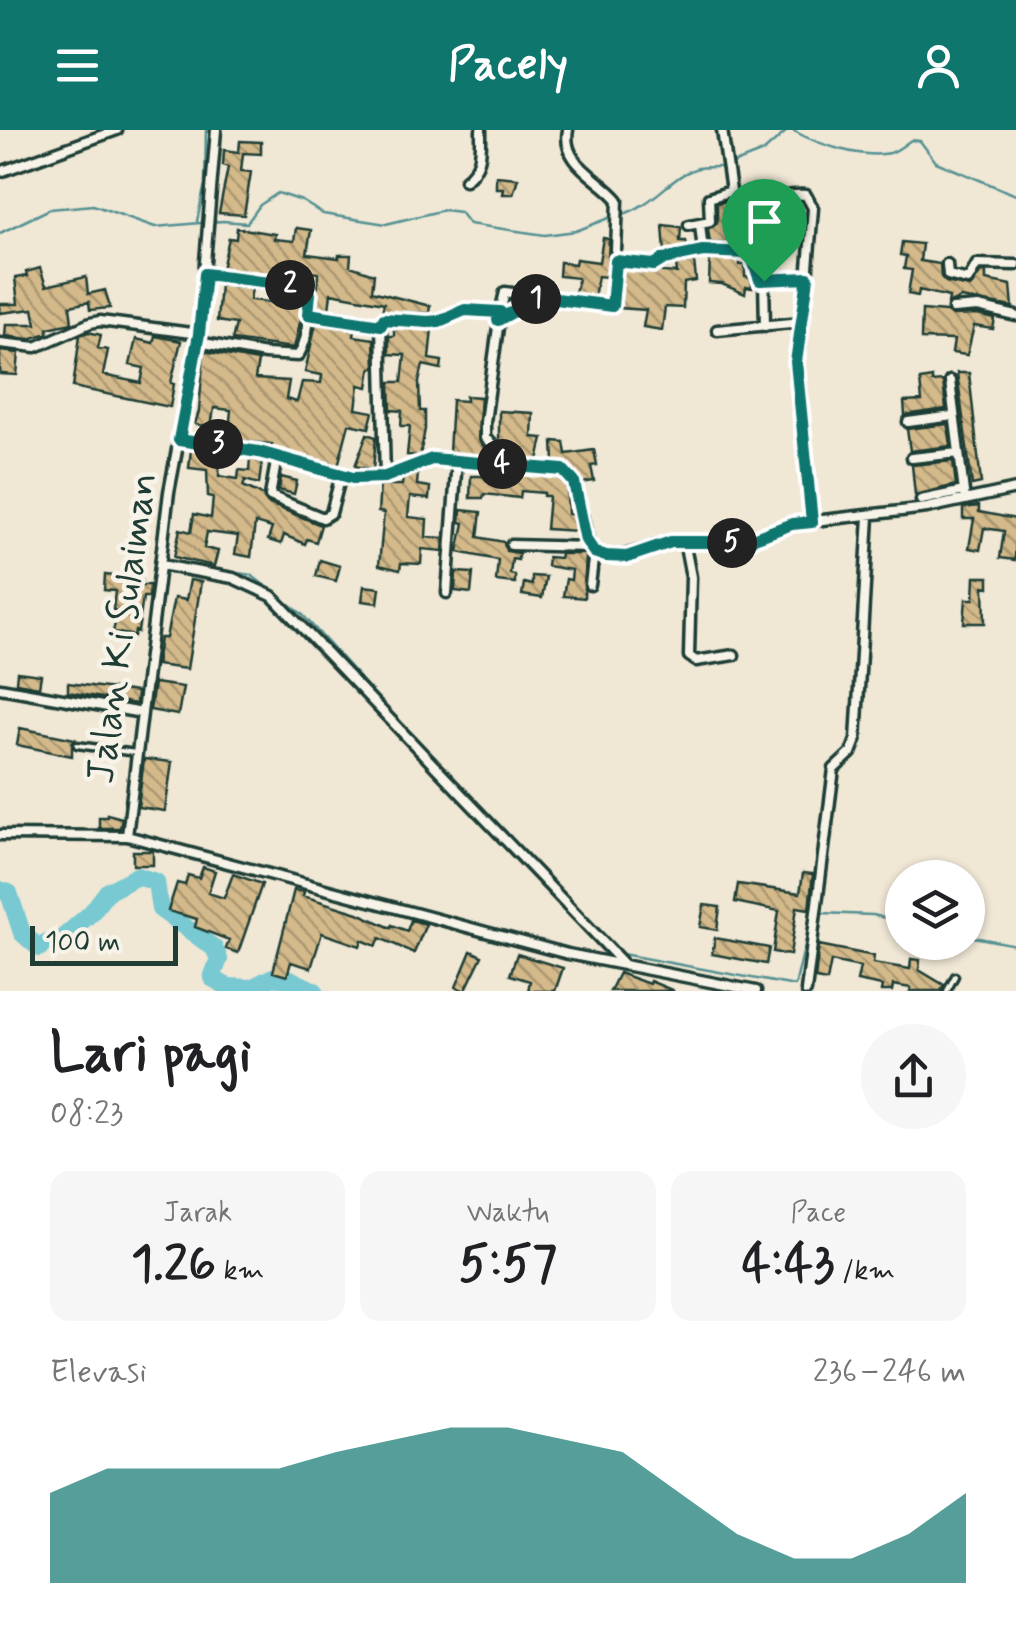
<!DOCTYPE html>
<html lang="id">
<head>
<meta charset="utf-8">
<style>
	:root { --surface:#fff; --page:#f6f6f6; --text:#202124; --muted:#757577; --accent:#0f766e }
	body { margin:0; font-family:Mynerve,sans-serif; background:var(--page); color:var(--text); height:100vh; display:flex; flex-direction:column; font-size:38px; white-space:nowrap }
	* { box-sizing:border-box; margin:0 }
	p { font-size:32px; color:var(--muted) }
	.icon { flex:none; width:55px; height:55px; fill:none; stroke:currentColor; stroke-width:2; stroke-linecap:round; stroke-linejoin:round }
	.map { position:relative; height:861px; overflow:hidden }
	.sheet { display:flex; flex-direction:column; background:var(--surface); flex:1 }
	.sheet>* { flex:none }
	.fabs { position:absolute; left:885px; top:730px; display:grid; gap:20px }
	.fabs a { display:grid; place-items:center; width:100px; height:100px; border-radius:50%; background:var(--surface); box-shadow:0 2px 8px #0004; font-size:50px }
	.scale { position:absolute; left:30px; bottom:25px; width:148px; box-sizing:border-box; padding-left:10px; border:5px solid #1f3d34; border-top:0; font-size:28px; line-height:35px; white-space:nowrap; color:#1f3d34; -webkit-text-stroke:8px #f7f3e8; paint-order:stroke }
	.pin { position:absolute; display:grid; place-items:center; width:85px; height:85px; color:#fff; margin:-102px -42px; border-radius:50% 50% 50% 0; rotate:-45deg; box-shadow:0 0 10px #0007 }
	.pin .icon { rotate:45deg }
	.km { position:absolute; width:50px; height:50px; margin:-25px; border-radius:50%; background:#222; color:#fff; font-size:28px; line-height:50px; text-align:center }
	.round { display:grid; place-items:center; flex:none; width:105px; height:105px; border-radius:52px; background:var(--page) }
	.summary { display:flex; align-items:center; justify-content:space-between; height:170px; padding:0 50px }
	h1 { font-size:55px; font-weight:700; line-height:75px }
	.metrics { display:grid; grid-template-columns:repeat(3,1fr); gap:15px; height:170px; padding:10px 50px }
	.metrics div { display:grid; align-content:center; border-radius:20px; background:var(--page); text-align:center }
	.metrics b { font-size:50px; font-weight:700 }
	.metrics small { font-size:28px; font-weight:400 }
	.metrics p { font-size:28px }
	.chart { height:280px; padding:20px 50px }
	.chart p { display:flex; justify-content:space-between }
	.chart svg { width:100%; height:180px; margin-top:10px; fill:var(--accent); opacity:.7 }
	header { display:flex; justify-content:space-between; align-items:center; height:130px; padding:0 50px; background:var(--accent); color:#fff; font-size:45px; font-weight:700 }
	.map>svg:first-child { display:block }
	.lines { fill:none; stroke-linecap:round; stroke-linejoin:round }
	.stream { stroke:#549192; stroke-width:2.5 }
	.river { stroke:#78c9d1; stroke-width:18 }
	.building { fill:url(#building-back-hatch); stroke:#1f3d34; stroke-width:2.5 }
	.service-casing { stroke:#1f3d34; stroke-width:11 }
	.minor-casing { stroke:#1f3d34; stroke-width:15 }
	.service { stroke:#f7f3e8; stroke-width:4 }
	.minor { stroke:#f7f3e8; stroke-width:8 }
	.route-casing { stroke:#fff; stroke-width:20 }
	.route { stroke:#0f766e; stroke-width:12 }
	.labels { text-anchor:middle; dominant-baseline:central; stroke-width:9; stroke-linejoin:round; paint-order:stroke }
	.street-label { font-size:40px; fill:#1f3d34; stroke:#f7f3e8 }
</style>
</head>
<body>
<header><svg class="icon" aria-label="menu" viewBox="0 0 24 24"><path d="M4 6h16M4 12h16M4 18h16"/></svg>Pacely<svg class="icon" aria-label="person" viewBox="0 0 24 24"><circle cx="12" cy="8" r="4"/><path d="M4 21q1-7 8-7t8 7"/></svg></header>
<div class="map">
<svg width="1016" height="861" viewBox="0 0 1016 861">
	<defs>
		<pattern id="building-back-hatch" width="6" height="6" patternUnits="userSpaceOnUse" patternTransform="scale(2.5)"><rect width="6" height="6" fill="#d4b98a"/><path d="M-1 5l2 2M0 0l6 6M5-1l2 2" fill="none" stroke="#ab9872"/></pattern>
	</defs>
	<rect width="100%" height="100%" fill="#f0e7d5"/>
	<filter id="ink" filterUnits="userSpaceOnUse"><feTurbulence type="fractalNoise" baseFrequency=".01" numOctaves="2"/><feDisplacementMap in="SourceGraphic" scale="20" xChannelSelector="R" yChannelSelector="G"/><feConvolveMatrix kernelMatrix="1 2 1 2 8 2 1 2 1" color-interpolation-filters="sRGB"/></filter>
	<g filter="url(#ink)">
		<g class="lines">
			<path class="stream" d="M792,0C817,14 860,29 890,23C897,21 905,14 911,10L920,11L936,32L1016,65
				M730,35L763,22L788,0
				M620,85C654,76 671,45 698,38C705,37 715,37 723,37
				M197,91L205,54L206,0
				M0,103L50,79L93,75L155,97L223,91L247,93L260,75L278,63L302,71L323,84L386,94L444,80L460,82L469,94L545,105L576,101L612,87
				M170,433L251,445L302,484L432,628L622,824L795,856L812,785
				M820,783L873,785L902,792
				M968,806L1016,815"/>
			<path class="river" d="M0,760L9,763L22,803L39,818L47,812H58L91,783L107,762L137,746L156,752L160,779L214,818L219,829L212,848L228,857L251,858L273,847L292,850L315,861"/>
		</g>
		<path class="building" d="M240,11L261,12V24L243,23L241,41L251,42L244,85L219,83L228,37L223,35L224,20L239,22Z
			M496,46L518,48L513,64H502L503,58H496Z
			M725,71L731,113H710L708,99L717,93V73Z
			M750,84L773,88V116L759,115V120L747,116L742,86Z
			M663,95L681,97L680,111H686L687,117L665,123Z
			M237,98L275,104L274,109L294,111L296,98L311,100L307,124L339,128V125H351L350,136L374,144L372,161L430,176L429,183L382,182L384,173L331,163L329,180L317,178L318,143L294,140L292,148L222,139L229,108L236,109Z
			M603,108L609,109L607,147L598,146L594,167L575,164L578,148L559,146L560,132L575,134L576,129L599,132Z
			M902,112L922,114L920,131L940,134L941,147L946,152L970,157L981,142H986V150L1011,155L1013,177L961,168L948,174L949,167L919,160L918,166L908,164L912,140L904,139L906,126L900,125Z
			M729,127L740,130V135H745V147L751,148L752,158L746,157L745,164L722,154L709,153L710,128Z
			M694,130L696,151L684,153L683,178L665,177L662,200L643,197L646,180L619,178L623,139L677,143L676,135Z
			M40,138L46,156L86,147L88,164L105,160L110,178L90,180L89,172L70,176L72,193L48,198V203L29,209L5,206L6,194H36L33,179L0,183V174H18L15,148L27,146L26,142Z
			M220,154L252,158L250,170L279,173L280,162L297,164L296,174L302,175L301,188L294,218L232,210L236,194L217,191Z
			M922,180L946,182L953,186L977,185L995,189L993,199L974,196L967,225L952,223L954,210L921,209Z
			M316,193L355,199L354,206L374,209L375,238H371L368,257L359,255L356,279L373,282L369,298L349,294L338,336L271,318L272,314L228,310L231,280L214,278L211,297L195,294L199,281L204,221L258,231L255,249L289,251L286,269L297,272L302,252L321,253L322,245L305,242Z
			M394,197L432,198L429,229L442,231L441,239L423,235L419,252L420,281H425V299L420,326L407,325L410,296H401L402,281L391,280L390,252H402L405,225L389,224V206H394Z
			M88,202L101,205L98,218L108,220L103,245L141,253L144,238L130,235L136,209L153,213L155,206L181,211L171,253L174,254L170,277L73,257L80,205Z
			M0,221L19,223L17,245L0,244Z
			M957,243H969L981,353L972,355Z
			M932,248V252L943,251L946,279L905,285L904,272L922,271L920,250Z
			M466,266L481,267L478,308L484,317V326L449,323L452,270L466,271Z
			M499,281L533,283L532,307L543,308L538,330L499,327Z
			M948,294L951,316L910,321L907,299Z
			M367,304L376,307L373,340L355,336Z
			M553,311L564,312L566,324L594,320L597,335L591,336L594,351L582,353L569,335L554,332Z
			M191,319L220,324L219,346L238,349L239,340L249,341L250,328L262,331L259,354L245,350L243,356L263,365L267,373L321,395L316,412L307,409L305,414L284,405L281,414L268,410L272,398L255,393L251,427L235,424L238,406L207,402L204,418L218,421L214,436L174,427L180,399L191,402L194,384L211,388L213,367L208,366L207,340L189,338Z
			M953,331L956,355L915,365L912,335Z
			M418,343L417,355L430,357L429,369L410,367L408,387L427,389L426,407L444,408L443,421L422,419L421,434L401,433L400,440L379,435L384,383L378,382L380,355H402L403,348Z
			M513,343L559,347L567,356L568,384L574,385L578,401L546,399L549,366H544V363L521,361L520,368L484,364L483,368H470L471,346H513Z
			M281,347L297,351L294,364L279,360Z
			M979,376V382L1016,389L1015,430L1000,428L1004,401L984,398L980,420L969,418L974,389H963V378Z
			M461,380L481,382L478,407L504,412L506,421L519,423L518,430L512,429L510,444L515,445V453L496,451L498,430L458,422L464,393L460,392Z
			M561,424H586L584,468L563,466L566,449L571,450L572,440L547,436L548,427L560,428Z
			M320,430L340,436L336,451L316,446Z
			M456,442L473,443L471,463L455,461Z
			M105,445L141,449V455H150L149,467H143L138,502L135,501L134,506L113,502L118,481L113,480L115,461L104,460Z
			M532,446L546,447L542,468L522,465L524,453L532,455Z
			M975,447H989V457L984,456L985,493H964L966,469H974Z
			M190,450L201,452L187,539L156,535L160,508H166L174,468L186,470Z
			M364,456L380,458L378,473L362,471Z
			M17,542L41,545L39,557L16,553Z
			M68,553L137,562L136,574L68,562Z
			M154,553L183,557L178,585L150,580Z
			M20,598L75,609L72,613V626L17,615Z
			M144,629L172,632L165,681L138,677Z
			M107,684L122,688L120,698H99V687H107Z
			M133,721H153V735H133Z
			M203,737L215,741L208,763L224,768L233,744L262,754L238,823L226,819L229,810L195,797L197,789L168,781L177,753L185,755L188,745L199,748Z
			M803,743L813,744L809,779L797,777L790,825L773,822L779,781L735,772L738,754L800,763Z
			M294,760L304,762L303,766L358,783L391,798L392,795L407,801L411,790L426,794L414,823L380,808L376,816L362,810L360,816L322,803L311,838L291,832L287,846L273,842Z
			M704,775L720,777L717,800L700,797Z
			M715,808L769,818L766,834L712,824Z
			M819,815L874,826L873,833L910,839L911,829L920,830L919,840L944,855L941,861H910L911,858L893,855L892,861H881L882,856L857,851L860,837L831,831L827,851L815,849Z
			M471,821L482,826L465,861L456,857Z
			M517,824L563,838L555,861H528L530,851L510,845Z
			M619,843L649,854L650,851L674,861H610Z"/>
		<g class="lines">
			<defs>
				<path id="service" d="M77,615L136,623
					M947,861L955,846"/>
				<path id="minor" d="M0,42L117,0
					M465,50C483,36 481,21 481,0
					M731,61L740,121
					M735,80C760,75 781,63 806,65L813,78L804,186L796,233L812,391
					M700,94L703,121
					M689,95L710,91L709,68L731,61L722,0
					M617,131C628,132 647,138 657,134C682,124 727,111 752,127L760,150L808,148
					M947,134L948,145L968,150L977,134L1016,135
					M764,151L765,196
					M953,179L978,177L1016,186
					M308,184L381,195L384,189L439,191L465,180L500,182
					M499,186L505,162L540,167
					M381,195L385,347
					M717,200L802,192
					M198,212L265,224L298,226C308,210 310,184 309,164L302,157L205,144
					M0,213L36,217L90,193L100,191L199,204
					M950,251L965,370
					M908,292L953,286
					M179,310L259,322L353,348L385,347L433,329L563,340L574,352L590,417L599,424L617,427L671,412H739L797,393L927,378L1016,359
					M277,327L270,366L323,388L331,383L341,345
					M912,328L958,323
					M491,332L492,314L485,308V292L499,190L540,167L608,176H612L614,171L618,70C600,48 561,34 568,0
					M921,370L964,361
					M684,411L691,447L689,526L696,531L734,525
					M511,415L590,417
					M161,435L233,448L272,466L621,831
					M590,455L594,422
					M447,463L457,330
					M0,558L142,583
					M0,705L127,706L568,824L756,861
					M127,706L169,362L199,204L216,0
					M806,861L834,639L851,623L856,610L869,386"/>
			</defs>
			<use href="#service" class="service-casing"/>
			<use href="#minor" class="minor-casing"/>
			<use href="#service" class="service"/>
			<use href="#minor" class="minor"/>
		</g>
	</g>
	<g class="lines" filter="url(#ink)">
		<defs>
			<path id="route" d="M703,121L747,123L752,127L760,150L808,148L796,232L812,392L792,394L744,412H671L627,427L606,426L594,422L586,410L574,352L563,340L432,329L385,347L353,348L259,322L179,310L199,204L205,144L302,156L310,164L308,184L381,195L384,189L428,192L439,191L465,180L500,182L498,190L540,167L612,176L616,131L654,135L664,129Z"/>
		</defs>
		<use href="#route" class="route-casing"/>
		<use href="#route" class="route"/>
	</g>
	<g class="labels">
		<g class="street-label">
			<text transform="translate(123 498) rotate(-82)">Jalan Ki Sulaiman</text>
		</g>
	</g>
</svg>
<div class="fabs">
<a><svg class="icon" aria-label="layers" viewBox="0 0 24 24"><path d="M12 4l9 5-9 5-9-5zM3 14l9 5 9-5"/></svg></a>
</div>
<div class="scale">100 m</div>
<div class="pin" style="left:764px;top:151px;background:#1e9e55"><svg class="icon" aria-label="arrive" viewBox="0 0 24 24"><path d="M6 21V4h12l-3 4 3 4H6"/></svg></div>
<b class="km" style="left:536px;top:169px">1</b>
<b class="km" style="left:290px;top:155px">2</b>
<b class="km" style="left:218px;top:314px">3</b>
<b class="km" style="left:502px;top:334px">4</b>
<b class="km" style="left:732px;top:413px">5</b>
</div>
<section class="sheet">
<div class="summary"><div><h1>Lari pagi</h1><p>08:23</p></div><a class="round"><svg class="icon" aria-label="share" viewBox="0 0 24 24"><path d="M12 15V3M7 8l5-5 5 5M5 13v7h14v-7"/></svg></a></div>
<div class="metrics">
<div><p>Jarak</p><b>1.26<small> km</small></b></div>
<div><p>Waktu</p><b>5:57</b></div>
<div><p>Pace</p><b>4:43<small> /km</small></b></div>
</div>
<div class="chart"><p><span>Elevasi</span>236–246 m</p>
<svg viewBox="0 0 160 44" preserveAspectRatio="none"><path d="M0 44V22L10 16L20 16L30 16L40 16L50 12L60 9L70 6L80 6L90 9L100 12L110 22L120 32L130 38L140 38L150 32L160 22V44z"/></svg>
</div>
</section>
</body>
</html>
